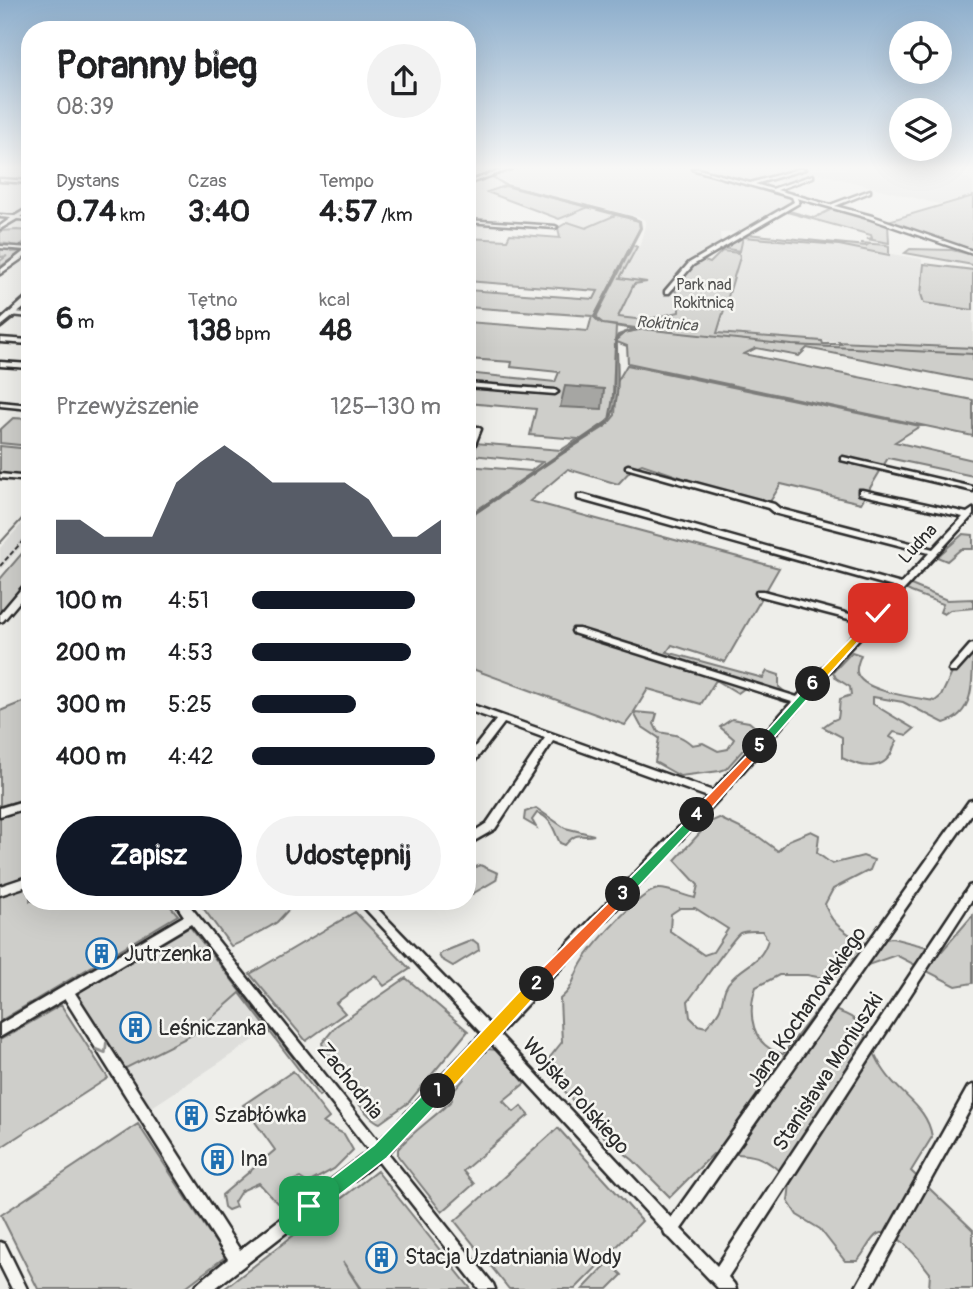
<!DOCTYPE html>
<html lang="pl">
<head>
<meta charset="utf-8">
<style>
	:root { --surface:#fff; --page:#f2f2f2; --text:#202124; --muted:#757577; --accent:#111827 }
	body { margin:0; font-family:Pangolin,sans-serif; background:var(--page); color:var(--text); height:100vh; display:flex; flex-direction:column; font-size:26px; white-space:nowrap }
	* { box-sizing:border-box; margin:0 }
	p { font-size:23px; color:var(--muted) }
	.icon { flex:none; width:38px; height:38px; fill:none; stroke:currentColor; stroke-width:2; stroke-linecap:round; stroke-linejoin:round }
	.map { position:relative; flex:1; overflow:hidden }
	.panel { position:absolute; left:21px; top:21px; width:455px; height:889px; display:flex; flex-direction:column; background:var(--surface); border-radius:28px; box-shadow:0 7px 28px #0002 }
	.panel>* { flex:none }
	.fabs { position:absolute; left:889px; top:21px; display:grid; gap:14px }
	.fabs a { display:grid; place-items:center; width:63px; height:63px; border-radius:50%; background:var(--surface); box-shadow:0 7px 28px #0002; font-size:35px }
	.pin { position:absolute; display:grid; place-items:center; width:60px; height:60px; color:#fff; margin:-30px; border-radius:14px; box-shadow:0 4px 10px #0006 }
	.km { position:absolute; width:35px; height:35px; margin:-18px; border-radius:50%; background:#222; color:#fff; font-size:19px; line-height:35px; text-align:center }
	.round { display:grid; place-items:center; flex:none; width:74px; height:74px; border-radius:37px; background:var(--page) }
	.summary { display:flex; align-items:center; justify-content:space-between; height:119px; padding:0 35px }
	h1 { font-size:38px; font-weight:700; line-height:52px }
	.metrics { display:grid; grid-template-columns:repeat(3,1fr); gap:10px; height:119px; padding:7px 35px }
	.metrics div { display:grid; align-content:center }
	.metrics b { font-size:30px; font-weight:700 }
	.metrics small { font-size:19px; font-weight:400 }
	.metrics p { font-size:19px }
	.chart { height:196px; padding:14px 35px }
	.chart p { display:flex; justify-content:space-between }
	.chart svg { width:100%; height:126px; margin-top:7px; fill:var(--accent); opacity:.7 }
	.primary-button { display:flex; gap:14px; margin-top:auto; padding:14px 35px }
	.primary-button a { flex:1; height:80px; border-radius:42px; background:var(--accent); color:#fff; font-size:28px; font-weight:700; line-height:80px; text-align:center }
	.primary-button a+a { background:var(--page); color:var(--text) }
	ul { padding:0 35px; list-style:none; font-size:23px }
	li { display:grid; grid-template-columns:112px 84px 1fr; align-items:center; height:52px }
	li i { height:18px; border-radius:9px; background:var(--accent) }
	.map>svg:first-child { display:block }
	.built { fill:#dededb }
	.green { fill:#cececa; stroke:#7c7c7a; stroke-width:2; fill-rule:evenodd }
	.water { fill:#a6a6a3; stroke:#757573; stroke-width:2 }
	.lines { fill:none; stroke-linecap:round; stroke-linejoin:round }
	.stream { stroke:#757573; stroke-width:2 }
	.street-casing { stroke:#2b2b2b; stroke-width:5 }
	.secondary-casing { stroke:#2b2b2b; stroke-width:6 }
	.street { fill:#f6f6f2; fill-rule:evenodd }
	.secondary { fill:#f6f6f2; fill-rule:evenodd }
	.rail { stroke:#2b2b2b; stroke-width:2; stroke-dasharray:5 2.5; stroke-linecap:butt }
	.oneway { stroke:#90908e }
	.split-1 { fill:#22a559; stroke:#fff; stroke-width:2 }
	.split-2 { fill:#f5b400; stroke:#fff; stroke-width:2 }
	.split-3 { fill:#f0652b; stroke:#fff; stroke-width:2 }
	.split-4 { fill:#22a559; stroke:#fff; stroke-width:2 }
	.split-5 { fill:#f0652b; stroke:#fff; stroke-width:2 }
	.split-6 { fill:#22a559; stroke:#fff; stroke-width:2 }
	.split-7 { fill:#f5b400; stroke:#fff; stroke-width:2 }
	.split-8 { fill:#f5b400; stroke:#fff; stroke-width:2 }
	.labels { text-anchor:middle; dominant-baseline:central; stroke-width:5; stroke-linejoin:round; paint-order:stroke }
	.far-park-label { font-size:16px; fill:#545453; stroke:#f6f6f2 }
	.far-water-label { font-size:16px; font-style:italic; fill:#565655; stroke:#f6f6f2 }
	.street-label { font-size:18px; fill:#2b2b2b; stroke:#f6f6f2 }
	.near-poi-label { font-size:21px; fill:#2b2b2b; stroke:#f6f6f2; text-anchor:start }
	.near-street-label { font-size:21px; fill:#2b2b2b; stroke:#f6f6f2 }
</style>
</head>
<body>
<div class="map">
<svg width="973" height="1289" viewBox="0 0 973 1289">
	<rect width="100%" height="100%" fill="#eeeeea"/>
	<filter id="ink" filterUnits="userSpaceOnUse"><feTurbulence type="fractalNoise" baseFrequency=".0143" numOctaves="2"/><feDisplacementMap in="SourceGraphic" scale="14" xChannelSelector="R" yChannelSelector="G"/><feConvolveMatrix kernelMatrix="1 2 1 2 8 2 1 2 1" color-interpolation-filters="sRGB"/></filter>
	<g filter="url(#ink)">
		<path class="built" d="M514,169H688L789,196L793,201L739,232L720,233L721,243L712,251L687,263L668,285L675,287L679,312L645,320L618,317L634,284L642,282L619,278L640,245L646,221L639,217L512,185L494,175Z
			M701,169H793L750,181Z
			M817,169H936L973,180V196L938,204L817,173L788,184L774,180Z
			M589,207L618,214L586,228L559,219Z
			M743,237L839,245L922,259L925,303L973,308V348L786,340L717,333Z
			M30,515V536L0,570V548Z
			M240,994L269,1030L149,1109L123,1070Z"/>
		<path class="green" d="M505,186L589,207L559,219L487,192Z
			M973,196V253L888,221Z
			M834,208L888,224L889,243L867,239L872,238L871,235L787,212L747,234L866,246L869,244L861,243L886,245L889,246V255L839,245L743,237L740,251L721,248L786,210L814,218Z
			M618,214L639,221L640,228L594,317L598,321L597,315L633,245L637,247L620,278L647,282L634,284L618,317L645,320L679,312V299L673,286L692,265L702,260L710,263L722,251L739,253L740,257L717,333L822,341L823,344H841L839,342L973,348V381L807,348L799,356L756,348L744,354L973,400V436L628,363L627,346L617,342V339L624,333L642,329L616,326L612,415L604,425L565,452L606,426L615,415L617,382L627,365L920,426L895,442L973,460V476L888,458L861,503L781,484L768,505L686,483L689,480L642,464L633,468L618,484L568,469L530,501L779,568L725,662L672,645L667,652L763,678L767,671L779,675V687L786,693L785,702L745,688L738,693L716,680L701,704L648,689L634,712L657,714L654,724L658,732C674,735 680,734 692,745L703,743L718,751L728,749L734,739L720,727L732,719L749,722L760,731L726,769L720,771L680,776L655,762L659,738L641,726L634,713L625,725L467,667V517L473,515L536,472L467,516V466L531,471L542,462L471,455L475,443L561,450L578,439L530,435L536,409L467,403V386L558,392L467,384V373L555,382L559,372L511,367L512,362L467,359V322L588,331L592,316L467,307V290L594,299L598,291L467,281V238L507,240L510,234L560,238L558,228L568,222L586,228Z
			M17,230L30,231V238L19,246L29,242V246L25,249L7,248L13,250L10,252L22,251L0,267V261L7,256L0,257V248L8,244L0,243V231Z
			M910,249L952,250L973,255V265L905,253Z
			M924,264L973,270V310L924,303L921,294Z
			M13,418L30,419V446L0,443V430Z
			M0,446L30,449V477L0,474Z
			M963,534L973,535V549H961L947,561L937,557Z
			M30,544V580L0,616V579Z
			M911,585L947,600L973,599V608L950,610L944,614L940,612L943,604L911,592L907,590Z
			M852,652L861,655C859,660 856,667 857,672C860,692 918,698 935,701L941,696L952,673L973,653C973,685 973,715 944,723L903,702L873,697V704L914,729L907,735L894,732L890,737L897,741C894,744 894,748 892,752C882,773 858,766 842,758V737L823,727C842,711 837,729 840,699L851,695L850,687L836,678L833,672Z
			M30,699V798L0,806V711Z
			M30,808V876L0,887V817Z
			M536,808L565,828L594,835C579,839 579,829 565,845L560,843C554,832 552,817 537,813L532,820L536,827L524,820L525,812Z
			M719,818L759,837L778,851L789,840L811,831L819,835L817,853L832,864L863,856L874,860L870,870L833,889L825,904C831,925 845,931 862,943L892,938L942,951L973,915V983L956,986L896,955L828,979L807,975H779L756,987C747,1014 751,1046 783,1054L820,1006C832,1010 846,1012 855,1020C868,1034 874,1057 885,1072C901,1096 928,1107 932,1137L911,1171L973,1230V1289H929L930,1273C921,1262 896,1226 878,1234C870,1238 864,1255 857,1261H845L820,1229L797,1215L788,1201L790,1183C766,1153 751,1153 713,1154L670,1197L633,1160L606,1139L543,1066L562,1042L560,999C574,987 571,983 579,968C588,950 639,892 658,889C668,888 684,896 695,898L698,885L675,860L710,822ZM680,908H695L728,929L713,952L704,955L670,931L671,914ZM762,931L768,940C761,963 746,964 732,979C722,988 724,999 720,1009C717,1016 711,1021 706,1027L698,1025L690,1017L688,1001C697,990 734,936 740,933C746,930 755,931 762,931Z
			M480,865L498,873L496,880L467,897V871Z
			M30,883V901H166L178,915L0,1021V895Z
			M205,901H298C290,907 284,915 277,922C272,926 237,945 231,946L201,905Z
			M355,912L410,969L384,986L375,975L336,1003L345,1013L306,1041L250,974Z
			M190,927L322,1094L319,1096L240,993L192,1035L122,1070L74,995Z
			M473,940L478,944L479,950L453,966L441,959L439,955L443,952Z
			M406,978L468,1031L409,1102L380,1123C364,1118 326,1060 322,1043L336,1026Z
			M61,1005L108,1078L0,1148V1040Z
			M487,1049L497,1050L525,1083L503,1101L514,1112L521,1106L529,1115L463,1171L474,1184L442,1212L398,1156V1149C415,1129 433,1119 452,1100L451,1094L464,1079L465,1074Z
			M293,1071L329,1118L323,1123L344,1134L353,1150L334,1169L308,1183L300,1178L295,1180L286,1202L277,1203L259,1183L241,1191L234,1202L236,1207L228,1210L224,1207L222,1195L275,1150L243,1105Z
			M138,1124L225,1257L183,1289H38L1,1215Z
			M558,1128L642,1221L575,1289H509L455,1221Z
			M377,1171L471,1289H362L343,1262L360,1289H224Z
			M609,1262L622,1275L608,1289H583Z"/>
		<path class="water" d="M491,176L506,185L631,217L640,221L641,228L595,317L604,324L643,329L624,333L617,339C616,364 624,406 605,425L472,515L467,517L609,420L614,393L615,340L618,335L634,329L603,324L594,317L640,228L639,221L505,185Z
			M565,386L604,389L602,409L560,407Z"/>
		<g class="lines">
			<path class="stream" d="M3,327L5,325
				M643,329L792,345L973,354
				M0,543L30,510"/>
			<defs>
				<path id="street" d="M505,169H511L467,184V182Z
					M692,169H698L750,183L799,169H805L755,184L772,189L813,175V177L777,190L830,205L870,190V192L835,206L872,216L973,251V254L868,218L797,198L799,203L693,265L669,293H665V291L689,263L794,202L792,197Z
					M0,179L30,181V183L0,181Z
					M30,207V210L20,217L30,218V220L17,219L0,229V226L11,218L0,217V215L15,216Z
					M467,220L555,226L557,227L555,228L467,222Z
					M0,246L30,248V253L0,274V270L26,250L0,248Z
					M13,312L30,313V317L11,315L10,314Z
					M0,338L30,340V344L0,342Z
					M0,362L30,364V368L0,366Z
					M467,383L555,390L558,392L555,394L467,387Z
					M0,402L30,405V409L0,406Z
					M467,426L478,427L481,429L470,457L467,459V448L474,431L467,430Z
					M843,457L973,487V491L841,460V458Z
					M628,465L774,504L780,509L933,549L963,517L859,494V490H862L967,513L973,509V515L842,657L719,799L499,1034L671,1218L969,801L973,800V812L681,1229L717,1266L969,886L973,885V898L728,1277L734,1284L736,1289H719L713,1283L670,1238L666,1236L664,1231L491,1043L388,1153L493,1284L495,1289H479L378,1161L214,1289H195L197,1284L228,1259L65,999L0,1037V1024L184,916L174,901H186L379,1142L482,1034L358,901H370L490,1025L708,797L553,741L495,829L467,845V836L487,823L545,738L504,723L471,766L467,767V757L496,720L467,710V703L713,791L792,702L573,633L572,631L573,629H579L797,697L864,623L757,595L756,593L757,591H763L868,619L897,588L578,499V495H584L901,584L929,553L774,513L768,508L626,468V466ZM191,924L369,1151L240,1250L75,993Z
					M0,474L30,477V481L0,478Z
					M27,582H30V589L3,621L0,622V614Z
					M973,644V653L956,672H950L949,670L950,668L970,645Z
					M30,799V807L0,816V808Z
					M30,876V885L0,895V886Z
					M973,1085V1104L870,1289H855L968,1087Z
					M0,1242L5,1244L27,1289H12L0,1265Z"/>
				<path id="secondary" d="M27,297H30V303L0,327V321Z"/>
			</defs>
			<use href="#street" class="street-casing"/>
			<use href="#secondary" class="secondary-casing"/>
			<use href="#street" class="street"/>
			<use href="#secondary" class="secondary"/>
			<path class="rail" d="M0,566L30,533"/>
		</g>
		<defs><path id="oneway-chevron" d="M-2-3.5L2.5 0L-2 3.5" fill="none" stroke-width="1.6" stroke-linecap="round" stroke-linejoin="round" transform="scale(1.75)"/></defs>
		<use class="oneway" href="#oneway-chevron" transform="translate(103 1049) rotate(58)"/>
	</g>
	<linearGradient id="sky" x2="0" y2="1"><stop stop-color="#8daecc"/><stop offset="0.48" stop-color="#f7f7f6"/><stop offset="1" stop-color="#f7f7f6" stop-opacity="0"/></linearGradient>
	<rect width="973" height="349" fill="url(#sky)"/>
	<path class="split-1" d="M438,1083L444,1085L446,1091L444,1097L387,1158L316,1213L309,1215L303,1213L300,1206L303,1200L374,1145L432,1085Z"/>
	<path class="split-2" d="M537,977L545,984L542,989L444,1097H432L429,1091L432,1085L531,979Z"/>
	<path class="split-3" d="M623,888L628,890V898L542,989H531V979Z"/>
	<path class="split-4" d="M697,810L702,812V819L628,898H618V890Z"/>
	<path class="split-5" d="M760,742L766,746L764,749L702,819H692V812Z"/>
	<path class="split-6" d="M813,680L819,684L818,687L764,749H756V743Z"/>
	<path class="split-7" d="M862,627L866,628V633L818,687H809V682Z"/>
	<path class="split-8" d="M878,609L882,610V615L866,633H858V628Z"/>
	<defs>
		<symbol id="building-ring" viewBox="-11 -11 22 22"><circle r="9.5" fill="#f6f6f2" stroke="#1f6fb2" stroke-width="1.5"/><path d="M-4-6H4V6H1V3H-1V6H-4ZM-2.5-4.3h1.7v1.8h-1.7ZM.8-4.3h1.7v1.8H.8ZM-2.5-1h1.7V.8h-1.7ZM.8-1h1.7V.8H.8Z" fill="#1f6fb2"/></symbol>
	</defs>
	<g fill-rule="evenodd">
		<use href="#building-ring" x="84" y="936" width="35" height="35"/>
		<use href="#building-ring" x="118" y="1010" width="35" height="35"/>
		<use href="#building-ring" x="174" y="1098" width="35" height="35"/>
		<use href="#building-ring" x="200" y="1142" width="35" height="35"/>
		<use href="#building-ring" x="364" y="1240" width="35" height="35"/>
	</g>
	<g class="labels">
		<g class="far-park-label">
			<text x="704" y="285">Park nad<tspan x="704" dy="18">Rokitnicą</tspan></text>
		</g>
		<g class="far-water-label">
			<text transform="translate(667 324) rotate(4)">Rokitnica</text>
		</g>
		<g class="street-label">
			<text transform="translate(918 544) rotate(-47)">Ludna</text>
		</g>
		<g class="near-poi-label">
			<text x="124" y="954">Jutrzenka</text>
			<text x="158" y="1028">Leśniczanka</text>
			<text x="214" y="1115">Szabłówka</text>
			<text x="240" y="1159">Ina</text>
			<text x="405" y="1257">Stacja Uzdatniania Wody</text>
		</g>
		<g class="near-street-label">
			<text transform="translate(807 1007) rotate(-55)">Jana Kochanowskiego</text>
			<text transform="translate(828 1072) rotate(-57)">Stanisława Moniuszki</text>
			<text transform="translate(350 1081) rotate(51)">Zachodnia</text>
			<text transform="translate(576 1096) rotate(48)">Wojska Polskiego</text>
		</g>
	</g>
</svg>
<div class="fabs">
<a><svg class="icon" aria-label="locate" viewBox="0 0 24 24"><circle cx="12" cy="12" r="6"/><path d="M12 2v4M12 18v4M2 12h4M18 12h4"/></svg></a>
<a><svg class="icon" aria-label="layers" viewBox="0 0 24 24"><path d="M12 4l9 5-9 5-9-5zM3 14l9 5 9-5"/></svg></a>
</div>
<div class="pin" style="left:309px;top:1206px;background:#1e9e55"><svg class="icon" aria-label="arrive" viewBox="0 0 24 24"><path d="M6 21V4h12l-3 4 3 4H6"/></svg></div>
<div class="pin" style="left:878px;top:613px;background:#d93025"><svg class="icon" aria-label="check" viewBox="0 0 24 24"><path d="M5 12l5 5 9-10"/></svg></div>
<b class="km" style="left:438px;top:1091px">1</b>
<b class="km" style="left:537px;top:984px">2</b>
<b class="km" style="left:623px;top:894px">3</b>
<b class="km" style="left:697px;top:815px">4</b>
<b class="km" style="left:760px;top:746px">5</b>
<b class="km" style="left:813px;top:684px">6</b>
<section class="panel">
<div class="summary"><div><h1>Poranny bieg</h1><p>08:39</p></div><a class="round"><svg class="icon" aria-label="share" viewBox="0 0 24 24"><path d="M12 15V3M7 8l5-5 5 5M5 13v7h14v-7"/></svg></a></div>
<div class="metrics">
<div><p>Dystans</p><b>0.74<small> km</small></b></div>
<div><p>Czas</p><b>3:40</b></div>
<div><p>Tempo</p><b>4:57<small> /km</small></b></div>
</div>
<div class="metrics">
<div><b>6<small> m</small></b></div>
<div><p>Tętno</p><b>138<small> bpm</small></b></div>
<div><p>kcal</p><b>48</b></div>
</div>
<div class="chart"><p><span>Przewyższenie</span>125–130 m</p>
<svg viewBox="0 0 160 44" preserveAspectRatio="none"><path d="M0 44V32L10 32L20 38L30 38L40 38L50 19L60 12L70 6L80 12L90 19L100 19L110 19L120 19L130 25L140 38L150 38L160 32V44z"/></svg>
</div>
<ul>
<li><b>100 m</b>4:51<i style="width:86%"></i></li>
<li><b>200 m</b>4:53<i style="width:84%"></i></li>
<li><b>300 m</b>5:25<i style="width:55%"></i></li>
<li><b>400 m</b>4:42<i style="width:97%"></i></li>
</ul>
<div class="primary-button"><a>Zapisz</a><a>Udostępnij</a></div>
</section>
</div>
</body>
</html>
